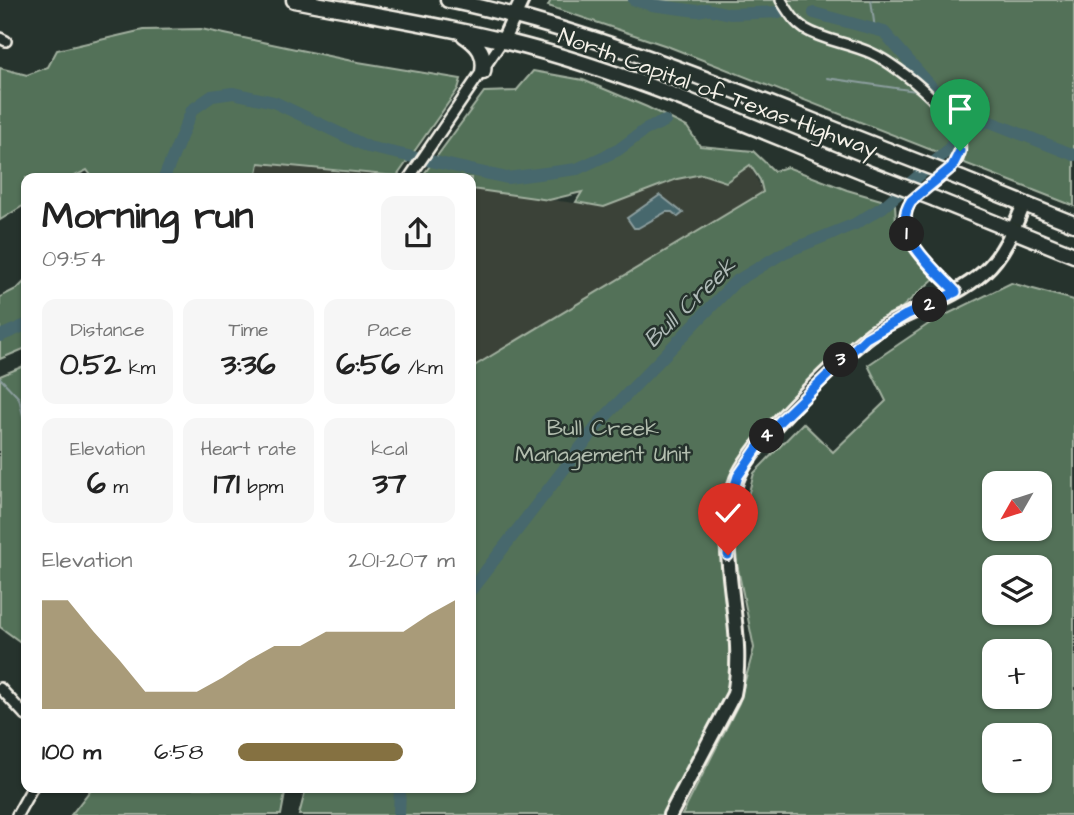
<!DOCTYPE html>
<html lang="en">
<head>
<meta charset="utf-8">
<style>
	:root { --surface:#fff; --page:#f6f6f6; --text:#222; --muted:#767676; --accent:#857141 }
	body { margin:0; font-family:"Architects Daughter",sans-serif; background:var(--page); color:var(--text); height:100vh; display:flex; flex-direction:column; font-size:26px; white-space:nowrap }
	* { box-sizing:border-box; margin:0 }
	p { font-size:23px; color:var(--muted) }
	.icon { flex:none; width:38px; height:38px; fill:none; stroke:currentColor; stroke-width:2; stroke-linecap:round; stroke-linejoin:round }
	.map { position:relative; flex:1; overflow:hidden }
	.panel { position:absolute; left:21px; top:173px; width:455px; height:620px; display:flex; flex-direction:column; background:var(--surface); border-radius:14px; box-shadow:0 2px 5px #0004 }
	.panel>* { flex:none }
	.needle { width:46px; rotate:231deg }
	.controls { position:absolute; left:982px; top:471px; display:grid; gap:14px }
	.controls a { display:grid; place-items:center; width:70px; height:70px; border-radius:14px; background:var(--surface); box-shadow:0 2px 5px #0004; font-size:35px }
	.pin { position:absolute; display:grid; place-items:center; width:60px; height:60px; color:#fff; margin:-72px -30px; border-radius:50% 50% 50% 0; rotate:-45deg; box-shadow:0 0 7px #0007 }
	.pin .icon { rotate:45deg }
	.km { position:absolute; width:35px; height:35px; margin:-18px; border-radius:50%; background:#222; color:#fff; font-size:19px; line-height:35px; text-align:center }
	.round { display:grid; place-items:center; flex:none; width:74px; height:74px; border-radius:14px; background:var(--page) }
	.head { display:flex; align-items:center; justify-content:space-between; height:119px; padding:0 21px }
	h1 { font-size:38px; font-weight:700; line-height:52px }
	.stats { display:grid; grid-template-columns:repeat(3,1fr); gap:10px; height:119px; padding:7px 21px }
	.stats div { display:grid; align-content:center; border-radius:14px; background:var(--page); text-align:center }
	.stats b { font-size:30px; font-weight:700 }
	.stats small { font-size:19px; font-weight:400 }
	.stats p { font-size:19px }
	.chart { height:196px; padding:14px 21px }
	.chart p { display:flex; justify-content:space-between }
	.chart svg { width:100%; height:126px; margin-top:7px; fill:var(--accent); opacity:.7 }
	ul { padding:0 21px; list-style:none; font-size:23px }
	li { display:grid; grid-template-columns:112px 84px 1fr; align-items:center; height:52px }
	li i { height:18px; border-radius:9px; background:var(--accent) }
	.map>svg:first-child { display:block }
	.built { fill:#3a4238 }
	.green { fill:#527159; stroke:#a3b1a0; stroke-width:2; fill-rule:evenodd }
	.water { fill:#47676d; stroke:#8c9e9e; stroke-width:2 }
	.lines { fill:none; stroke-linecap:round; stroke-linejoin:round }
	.stream { stroke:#8c9e9e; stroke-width:2 }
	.river { stroke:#47676d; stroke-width:12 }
	.minor-casing { stroke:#f4f1e8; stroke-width:14 }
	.major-casing { stroke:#f4f1e8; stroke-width:18 }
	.highway-casing { stroke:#f4f1e8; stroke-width:19 }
	.minor { stroke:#26332d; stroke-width:9 }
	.major { stroke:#26332d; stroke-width:12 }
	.highway { stroke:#26332d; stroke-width:14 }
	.highway-bridge-casing { stroke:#f4f1e8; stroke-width:19; stroke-linecap:butt }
	.highway-bridge { stroke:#26332d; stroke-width:14 }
	.route-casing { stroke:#fff; stroke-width:14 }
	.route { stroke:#1a73e8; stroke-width:9 }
	.labels { text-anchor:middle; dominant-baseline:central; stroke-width:5; stroke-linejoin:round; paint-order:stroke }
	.street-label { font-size:23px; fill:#f4f1e8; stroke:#26332d }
	.park-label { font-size:23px; fill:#b3beaf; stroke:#26332d }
	.water-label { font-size:24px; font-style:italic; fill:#afbab7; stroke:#26332d }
</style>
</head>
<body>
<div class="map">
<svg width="1074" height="815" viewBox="0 0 1074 815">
	<rect width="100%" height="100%" fill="#26332d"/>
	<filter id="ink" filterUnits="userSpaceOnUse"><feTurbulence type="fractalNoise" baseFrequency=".0143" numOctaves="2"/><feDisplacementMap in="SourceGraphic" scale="14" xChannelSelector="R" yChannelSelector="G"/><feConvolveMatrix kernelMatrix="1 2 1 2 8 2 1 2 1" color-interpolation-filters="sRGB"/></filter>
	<g filter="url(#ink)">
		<path class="built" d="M259,163L355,171L397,176L395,178H256Z
			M750,165L763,192L471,368V189L604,207L677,179L702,174L726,182Z"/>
		<path class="green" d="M551,0H1074V206L667,46L548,6Z
			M201,29L352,61L461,79L458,89L397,176L259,163L256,178H93L87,170L71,178H26V204L0,220V68L27,75L48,67L57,50L143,30Z
			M533,71L583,80L647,107L687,127L700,146L753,151L774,171L787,167L847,190L895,204L896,222L908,243L937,276L898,311L867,327L786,407L753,443L735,468L723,498L721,525L722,570L732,651L728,688L719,712L663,815H299L306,788H471V368L763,192L760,180L750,165L726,182L702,174L677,179L604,207L576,202L582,192L549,200L471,189V178H421L484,92L516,91Z
			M26,280V348L0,359V297L18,288Z
			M1011,283L1074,300V815H682L739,703L754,648L734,549L754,473L803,423L833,452L886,401L868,365L933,321ZM1040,483V528H994V483ZM994,567H1040V612H994ZM1040,651V696H994V651ZM1040,735V780H994V735Z
			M26,365V646L0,627V376Z
			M92,788H286L281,815H71Z"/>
		<path class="water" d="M660,195L683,213L678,217L672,212H666L638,228H634L627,218Z"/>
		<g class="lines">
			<path class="stream" d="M871,0L875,29
				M827,78L916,91
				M935,91L951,94L988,121
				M0,378L19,398L26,429"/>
			<path class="river" d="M634,0L652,5L697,11L707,9L730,14L781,12
				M814,13L884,32L935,91
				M164,178L192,110L212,96L233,93L274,102L368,147L507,178L577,169L618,150L645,130L665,121
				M0,336L26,325
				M471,590L601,421L735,282L783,253L855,224L883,207L948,150L960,133L988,121L1074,155
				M399,815L400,788"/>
			<defs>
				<path id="minor" d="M781,0C788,11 794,22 805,29C825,41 849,43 871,53C898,65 974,123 958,158C952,172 923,190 911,201C889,235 935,270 956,292
					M0,38L6,41
					M409,178L503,40
					M0,688L26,716
					M17,815L32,788"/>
				<path id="major" d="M503,40L522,0
					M670,815L734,694C748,624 711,549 737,479C751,443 848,347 882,327C916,308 955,298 984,272C1004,254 1014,228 1024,204"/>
				<path id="highway" d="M294,0C379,16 466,29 549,53C656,84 759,130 862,171
					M448,0C601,32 742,94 887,150
					M464,35C479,45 486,54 483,72
					M962,179L1074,224
					M935,199L1074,255"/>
			</defs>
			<use href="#minor" class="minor-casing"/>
			<use href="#major" class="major-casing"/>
			<use href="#highway" class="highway-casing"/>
			<use href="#minor" class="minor"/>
			<use href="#major" class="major"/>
			<use href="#highway" class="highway"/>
			<defs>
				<path id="highway-bridge" d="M887,150L962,179
					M862,171L935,199"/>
			</defs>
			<use href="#highway-bridge" class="highway-bridge-casing"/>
			<use href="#highway-bridge" class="highway-bridge"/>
		</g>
	</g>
	<g class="lines" filter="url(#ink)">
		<defs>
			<path id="route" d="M728,555L732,495L738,476L758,447L780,421L866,338L906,315L956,292C936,270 889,234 911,201L952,167L960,151"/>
		</defs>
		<use href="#route" class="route-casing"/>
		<use href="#route" class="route"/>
	</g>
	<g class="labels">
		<g class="street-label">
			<text transform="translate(718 93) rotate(20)">North Capital of Texas Highway</text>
		</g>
		<g class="park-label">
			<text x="603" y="428">Bull Creek<tspan x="603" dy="26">Management Unit</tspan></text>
		</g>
		<g class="water-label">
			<text transform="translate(690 303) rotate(-44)">Bull Creek</text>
		</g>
	</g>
</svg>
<div class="controls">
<a><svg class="needle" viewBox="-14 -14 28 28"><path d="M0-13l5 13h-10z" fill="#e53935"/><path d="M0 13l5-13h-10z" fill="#767676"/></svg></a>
<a><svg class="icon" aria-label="layers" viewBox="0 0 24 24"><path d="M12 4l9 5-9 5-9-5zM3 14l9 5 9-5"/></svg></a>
<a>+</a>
<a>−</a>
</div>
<div class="pin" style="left:960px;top:151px;background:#1e9e55"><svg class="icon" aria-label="arrive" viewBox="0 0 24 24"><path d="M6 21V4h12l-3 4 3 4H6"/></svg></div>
<div class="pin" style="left:728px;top:555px;background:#d93025"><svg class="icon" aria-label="check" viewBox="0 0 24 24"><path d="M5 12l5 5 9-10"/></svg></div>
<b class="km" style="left:907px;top:234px">1</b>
<b class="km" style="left:930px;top:305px">2</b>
<b class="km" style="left:841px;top:360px">3</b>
<b class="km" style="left:767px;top:436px">4</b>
<section class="panel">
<div class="head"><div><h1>Morning run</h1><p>09:54</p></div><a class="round"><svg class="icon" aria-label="share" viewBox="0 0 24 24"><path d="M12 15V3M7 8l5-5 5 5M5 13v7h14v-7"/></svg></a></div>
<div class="stats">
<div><p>Distance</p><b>0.52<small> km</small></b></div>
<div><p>Time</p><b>3:36</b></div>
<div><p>Pace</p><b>6:56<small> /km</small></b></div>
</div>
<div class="stats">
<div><p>Elevation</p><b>6<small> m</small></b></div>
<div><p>Heart rate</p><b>171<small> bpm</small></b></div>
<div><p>kcal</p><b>37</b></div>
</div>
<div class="chart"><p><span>Elevation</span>201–207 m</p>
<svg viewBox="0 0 160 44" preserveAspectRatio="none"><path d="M0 44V6L10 6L20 17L30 27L40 38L50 38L60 38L70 33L80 27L90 22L100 22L110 17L120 17L130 17L140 17L150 11L160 6V44z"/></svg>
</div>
<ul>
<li><b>100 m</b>6:58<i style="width:76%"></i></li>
</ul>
</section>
</div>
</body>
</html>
